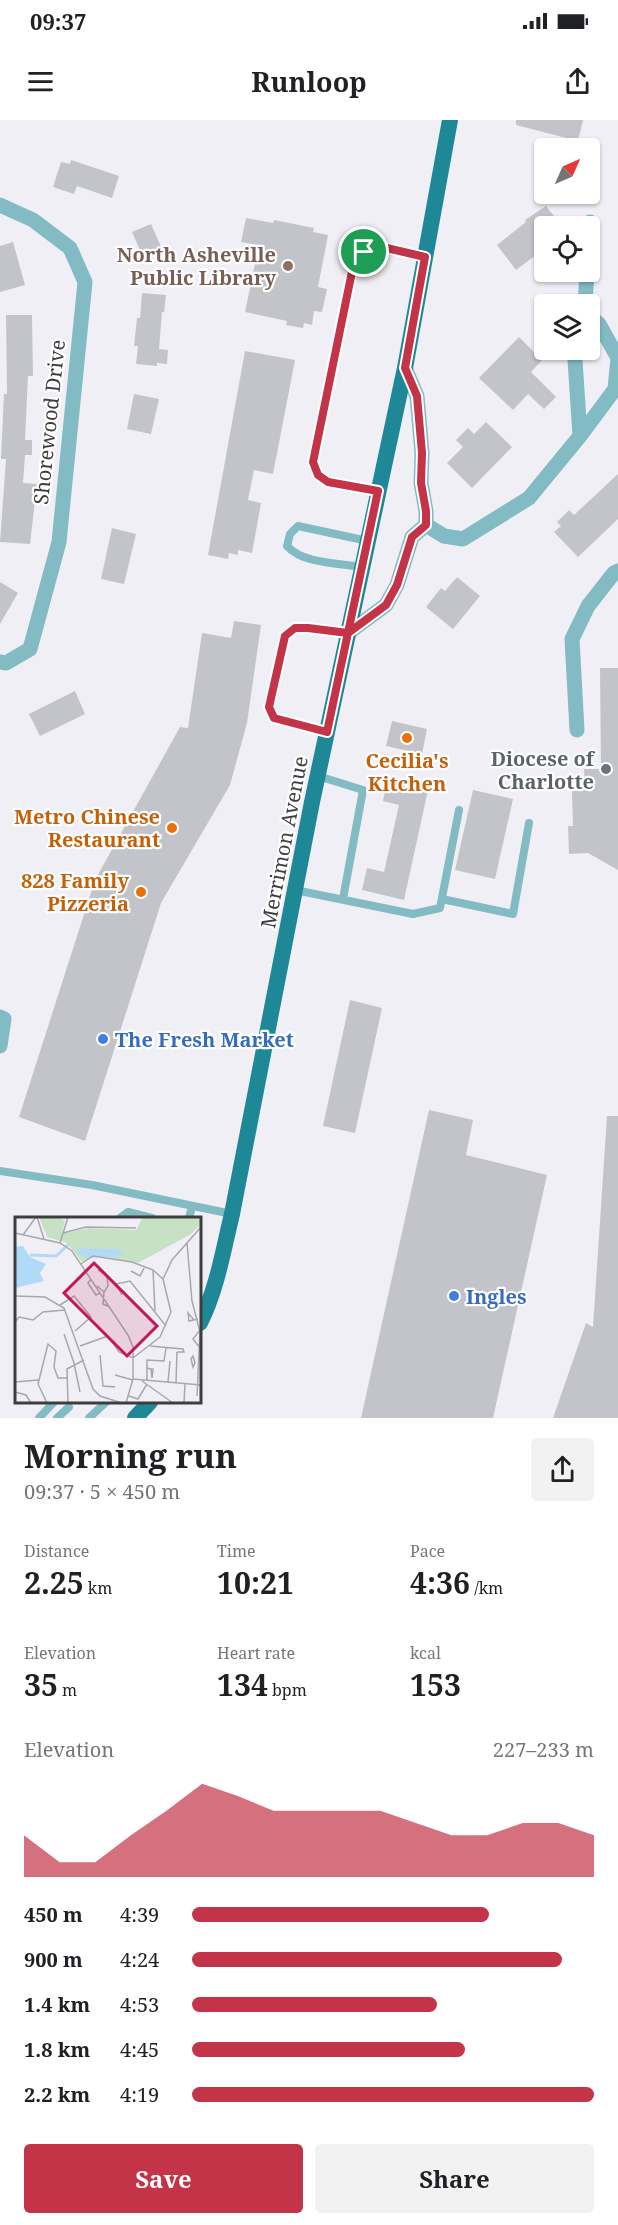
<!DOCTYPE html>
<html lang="en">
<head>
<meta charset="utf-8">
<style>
	:root { --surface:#fff; --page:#f2f2f2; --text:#202124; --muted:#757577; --accent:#c43449 }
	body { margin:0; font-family:"Noto Serif",serif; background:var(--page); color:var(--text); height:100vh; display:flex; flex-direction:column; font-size:22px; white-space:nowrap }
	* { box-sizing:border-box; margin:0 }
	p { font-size:20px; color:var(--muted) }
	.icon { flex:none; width:33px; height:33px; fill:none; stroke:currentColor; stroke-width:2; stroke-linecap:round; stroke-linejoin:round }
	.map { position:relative; height:1298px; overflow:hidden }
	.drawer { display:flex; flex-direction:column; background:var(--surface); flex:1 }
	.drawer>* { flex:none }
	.needle { width:39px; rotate:45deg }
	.buttons { position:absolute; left:534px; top:18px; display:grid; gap:12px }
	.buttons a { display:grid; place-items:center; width:66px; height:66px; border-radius:6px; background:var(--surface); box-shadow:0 2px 4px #0004; font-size:30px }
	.pin { position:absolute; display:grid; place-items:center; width:51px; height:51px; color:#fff; margin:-26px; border:3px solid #fff; border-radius:50%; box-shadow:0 2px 6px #0007 }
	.round { display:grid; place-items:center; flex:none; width:63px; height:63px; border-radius:6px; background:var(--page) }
	.overview { display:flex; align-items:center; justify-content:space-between; height:102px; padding:0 24px }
	h1 { font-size:33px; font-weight:700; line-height:45px }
	.stats { display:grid; grid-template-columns:repeat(3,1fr); gap:9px; height:102px; padding:6px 24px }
	.stats div { display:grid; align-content:center }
	.stats b { font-size:30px; font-weight:700 }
	.stats small { font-size:16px; font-weight:400 }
	.stats p { font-size:16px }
	.chart { height:168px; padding:12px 24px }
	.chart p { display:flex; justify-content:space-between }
	.chart svg { width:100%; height:108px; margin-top:6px; fill:var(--accent); opacity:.7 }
	.primary-button { display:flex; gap:12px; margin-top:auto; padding:12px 24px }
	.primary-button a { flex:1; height:69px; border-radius:6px; background:var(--accent); color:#fff; font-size:24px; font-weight:700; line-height:69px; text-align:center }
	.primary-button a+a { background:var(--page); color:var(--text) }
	ul { padding:0 24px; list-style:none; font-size:20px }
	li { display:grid; grid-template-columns:96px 72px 1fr; align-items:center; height:45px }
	li i { height:15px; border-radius:8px; background:var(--accent) }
	.status { display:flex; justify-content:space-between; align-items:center; height:42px; padding:0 30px; background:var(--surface); direction:ltr }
	.status svg { height:16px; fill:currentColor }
	header { display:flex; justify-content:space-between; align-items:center; height:78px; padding:0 24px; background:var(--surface); font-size:27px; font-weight:700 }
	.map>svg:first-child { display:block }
	.building { fill:#c3c4ca }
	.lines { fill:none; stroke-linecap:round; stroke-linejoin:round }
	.service { stroke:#82bbc4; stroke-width:8 }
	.minor { stroke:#82bbc4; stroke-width:15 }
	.primary { stroke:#1f8896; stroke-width:16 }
	.route-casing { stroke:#fff; stroke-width:12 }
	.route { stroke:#c43449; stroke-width:8 }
	.education-dot { fill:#8d6e63; stroke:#fff; stroke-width:2 }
	.food-dot { fill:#e8710a; stroke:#fff; stroke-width:2 }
	.worship-dot { fill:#6b7280; stroke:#fff; stroke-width:2 }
	.shop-dot { fill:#3f7fe0; stroke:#fff; stroke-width:2 }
	.labels { text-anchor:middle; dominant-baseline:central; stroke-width:4.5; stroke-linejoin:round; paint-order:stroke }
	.education-label { font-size:20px; font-weight:bold; fill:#785e54; stroke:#fff; text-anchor:end }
	.street-label { font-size:20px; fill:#3d3c3f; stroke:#fff }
	.worship-label { font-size:20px; font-weight:bold; fill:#5b616d; stroke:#fff; text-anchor:end }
	.food-label { font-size:20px; font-weight:bold; fill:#c56008; stroke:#fff; text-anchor:end }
	.shop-label { font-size:20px; font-weight:bold; fill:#366cbe; stroke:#fff; text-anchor:start }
	.inset-river { fill:none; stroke:#b1daf8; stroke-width:3 }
	.inset-road { fill:none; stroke:#a9a7ad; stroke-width:1.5 }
	.view { fill:#c2185b; fill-opacity:0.15; stroke:#c2185b; stroke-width:3 }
	.inset-edge { fill:none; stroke:#3d3c3f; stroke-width:3 }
</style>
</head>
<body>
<div class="status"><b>09:37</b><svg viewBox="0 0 49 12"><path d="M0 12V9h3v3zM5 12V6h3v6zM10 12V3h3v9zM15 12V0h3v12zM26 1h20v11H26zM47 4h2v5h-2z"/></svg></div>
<header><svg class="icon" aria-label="menu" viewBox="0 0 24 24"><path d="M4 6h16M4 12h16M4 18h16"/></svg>Runloop<svg class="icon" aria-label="share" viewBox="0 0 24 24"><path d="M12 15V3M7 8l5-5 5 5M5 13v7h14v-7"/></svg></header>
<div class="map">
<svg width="618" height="1298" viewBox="0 0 618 1298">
	<rect width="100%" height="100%" fill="#f1eff6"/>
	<path class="building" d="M516,0H583L578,21L516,5Z
		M71,40L119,56L112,78L77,66L74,74L53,67L61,42L70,44Z
		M546,86L562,106H544V129L516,150L497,125L526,102L525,100Z
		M246,98L273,103L274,100L314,108L313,112L328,115L318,167L327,169L322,192L314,191L312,205L304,203L303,208L286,205L287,201L245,192L259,125L241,122Z
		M151,104L162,129L143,137L132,112Z
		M13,122L25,165L0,172V126Z
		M142,173L166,175L164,192H162L159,229L168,230L167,244L157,243V246L136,244L138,226H134L137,198H140Z
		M6,195H32L33,256H28L25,320H32V335H25L23,363L37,364L30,424L0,422L6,339H1L4,274H7Z
		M519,217L542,240L531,252L556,277L544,289L528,274L513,290L479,258Z
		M245,231L295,240L273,354L254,350L248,380L261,383L252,433L238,430V435L229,433L228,439L208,435Z
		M134,274L159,279L151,314L127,309Z
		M486,302L512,327L472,368L447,343L463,327L456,320L468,308L474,314Z
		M618,354V399L578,437L554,412L561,406L557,402L569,390L574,395Z
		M112,408L136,414L124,464L101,459Z
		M457,457L480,476L453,509L426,487L441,468L445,471Z
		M0,462L18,473L0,504Z
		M234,501L261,505L247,603L230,665L161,783L85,1021L19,997L95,760L180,607L188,608L202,513L231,518Z
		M600,548H618V750L588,733L569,734L568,706H573L572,671L585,670L584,649H601Z
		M75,571L85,594L40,616L29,594Z
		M392,601L427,609L422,634L386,626Z
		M387,660L428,670L404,780L362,770L367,748L384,752L399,685L383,681Z
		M473,670L513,679L495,759L455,750Z
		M350,880L382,888L355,1013L323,1006Z
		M429,990L473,1000L466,1035L547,1055L493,1298H361Z
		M607,996H618V1298H553L586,1203L593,1207Z"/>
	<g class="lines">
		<path class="service" d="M378,371L328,362L318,355L313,342L354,142L364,132L378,126L425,137
			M362,447C338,443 303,444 287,426L290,414L298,406L368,421
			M327,612L274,598L269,587L285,516L295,508H308L348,513
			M318,656L363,670L343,779
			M295,770L413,794L440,788L459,690
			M442,779L513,794L529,703
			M0,1051L92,1065L232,1094
			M120,1098L128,1092L152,1098
			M189,1098L192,1086
			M39,1298L54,1282
			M57,1298L69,1287
			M89,1298L106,1282"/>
		<path class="minor" d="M0,85L33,100L70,128L85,162L59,422L30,529L6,543L0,542
			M590,110V102
			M585,184L587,152
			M577,230L575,240L580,316
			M405,248L417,276L422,333L421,363L426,391V405L444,416L463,419L529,378L580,316L615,269L618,238L599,204L590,196
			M348,513L386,485L397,465L412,417L426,405
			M577,610L572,519L588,486L614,453L618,451
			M0,897L4,899L0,926"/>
		<path class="primary" d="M200,1203C217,1169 223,1131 232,1094L312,682L405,248L450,0
			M135,1298L150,1282"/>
	</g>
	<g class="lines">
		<defs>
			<path id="route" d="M364,132L354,142L313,342L318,355L328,362L378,371C361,452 344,532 327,612L274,598L269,587L285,516L295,508H308L348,513L386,485L397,465L412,417L426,405V391L421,363L422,333L417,276L405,248L425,137L378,126L364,132"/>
		</defs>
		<use href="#route" class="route-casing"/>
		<use href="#route" class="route"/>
	</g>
	<circle class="education-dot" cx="288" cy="146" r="6"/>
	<g class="food-dot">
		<circle cx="407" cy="618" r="6"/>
		<circle cx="172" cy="708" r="6"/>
		<circle cx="141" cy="772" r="6"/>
	</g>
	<circle class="worship-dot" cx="606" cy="649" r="6"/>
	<g class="shop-dot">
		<circle cx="103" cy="919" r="6"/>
		<circle cx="454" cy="1176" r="6"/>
	</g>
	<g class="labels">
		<g class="education-label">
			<text x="276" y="134">North Asheville<tspan x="276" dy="23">Public Library</tspan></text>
		</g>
		<g class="street-label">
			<text transform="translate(49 302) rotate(-84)">Shorewood Drive</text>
			<text transform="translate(284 722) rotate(-79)">Merrimon Avenue</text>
		</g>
		<g class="worship-label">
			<text x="594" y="638">Diocese of<tspan x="594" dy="23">Charlotte</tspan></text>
		</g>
		<g class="food-label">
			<text x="407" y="640" text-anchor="middle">Cecilia's<tspan x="407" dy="23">Kitchen</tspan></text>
			<text x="160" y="696">Metro Chinese<tspan x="160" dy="23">Restaurant</tspan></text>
			<text x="129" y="760">828 Family<tspan x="129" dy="23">Pizzeria</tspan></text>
		</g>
		<g class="shop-label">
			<text x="115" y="919">The Fresh Market</text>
			<text x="466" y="1176">Ingles</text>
		</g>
	</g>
	<g transform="translate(15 1097)">
		<rect width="186" height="186" fill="#f1eff6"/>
		<path d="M24,0H44L50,4L47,14L51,16L74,11L121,13L128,0H186V7L176,17L123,46L80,38L67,45L52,26L32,20Z" fill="#c6e1c4"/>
		<path d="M8,29L15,40L31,47L25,56L29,64L0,71V30ZM66,32H103L108,39L71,41L60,33Z" fill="#b1daf8"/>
		<path class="inset-river" d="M15,38L41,39L54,27"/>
		<path class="inset-road" d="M22,0L29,22M0,16L45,26L57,34L113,118L118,130V162L111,186M48,16L71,10L121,11M8,18L21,0M45,26L53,0M172,26L177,84L185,115L182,179M66,47L78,39L117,45L138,53L148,62M138,53L140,94M116,54L125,59L130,49M76,62L73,66L81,78L85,76M82,69L89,75L93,69L92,59L83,53M89,75L88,87L95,90M107,78L101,67L115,64L151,109M0,79L30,80L49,91L78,172L85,179L107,186M45,88L59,79L76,100L60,114M179,103L173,96L174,104L183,102M0,105L4,100L18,103L28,95L50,93M185,113L178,122L185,131M49,117L59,146M65,129L93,119L104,135L118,141L145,120L156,95L148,62L157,43L186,10M135,129L168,132L169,135H162M85,138L88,169L100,170M178,139L180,146L178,150L176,142ZM59,146L65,175M132,151L136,152H138L137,161L136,152M100,158L118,163M118,162L186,168M132,163V143L149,144L151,131M127,164L158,186M0,165L23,163M153,165L155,144M161,166L162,135M0,175L11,178L16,186M114,179L123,182L132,167M32,186L23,167L33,127L41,134L39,150L43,161H52M53,186L52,152L69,143M169,186L170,167"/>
		<path class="view" d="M79,46L142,109L112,139L49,76Z"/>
		<rect width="186" height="186" class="inset-edge"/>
	</g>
</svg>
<div class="buttons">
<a><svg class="needle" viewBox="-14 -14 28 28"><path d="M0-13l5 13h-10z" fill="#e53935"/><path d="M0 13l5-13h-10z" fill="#757577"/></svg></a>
<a><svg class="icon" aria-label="locate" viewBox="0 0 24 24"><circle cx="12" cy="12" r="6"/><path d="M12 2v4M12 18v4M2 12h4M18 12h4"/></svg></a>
<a><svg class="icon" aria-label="layers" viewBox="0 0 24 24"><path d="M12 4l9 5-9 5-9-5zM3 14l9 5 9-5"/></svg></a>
</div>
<div class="pin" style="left:364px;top:132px;background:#1e9e55"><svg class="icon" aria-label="arrive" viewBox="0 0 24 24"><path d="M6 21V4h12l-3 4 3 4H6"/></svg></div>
</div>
<section class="drawer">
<div class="overview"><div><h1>Morning run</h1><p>09:37 · 5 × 450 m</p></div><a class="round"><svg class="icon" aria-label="share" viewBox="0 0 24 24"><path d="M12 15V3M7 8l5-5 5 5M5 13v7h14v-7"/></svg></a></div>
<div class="stats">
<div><p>Distance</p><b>2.25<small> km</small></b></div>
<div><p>Time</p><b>10:21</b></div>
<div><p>Pace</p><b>4:36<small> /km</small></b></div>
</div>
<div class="stats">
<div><p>Elevation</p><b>35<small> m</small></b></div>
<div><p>Heart rate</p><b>134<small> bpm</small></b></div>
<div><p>kcal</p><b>153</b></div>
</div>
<div class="chart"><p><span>Elevation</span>227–233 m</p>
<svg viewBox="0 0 160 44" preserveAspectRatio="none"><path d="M0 44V27L10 38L20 38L30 27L40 17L50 6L60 11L70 17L80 17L90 17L100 17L110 22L120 27L130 27L140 22L150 22L160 27V44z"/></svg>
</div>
<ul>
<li><b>450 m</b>4:39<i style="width:74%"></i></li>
<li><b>900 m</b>4:24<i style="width:92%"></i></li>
<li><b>1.4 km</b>4:53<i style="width:61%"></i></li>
<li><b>1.8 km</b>4:45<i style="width:68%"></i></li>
<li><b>2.2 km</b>4:19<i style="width:100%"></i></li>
</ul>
<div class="primary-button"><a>Save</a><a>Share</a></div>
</section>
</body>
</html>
